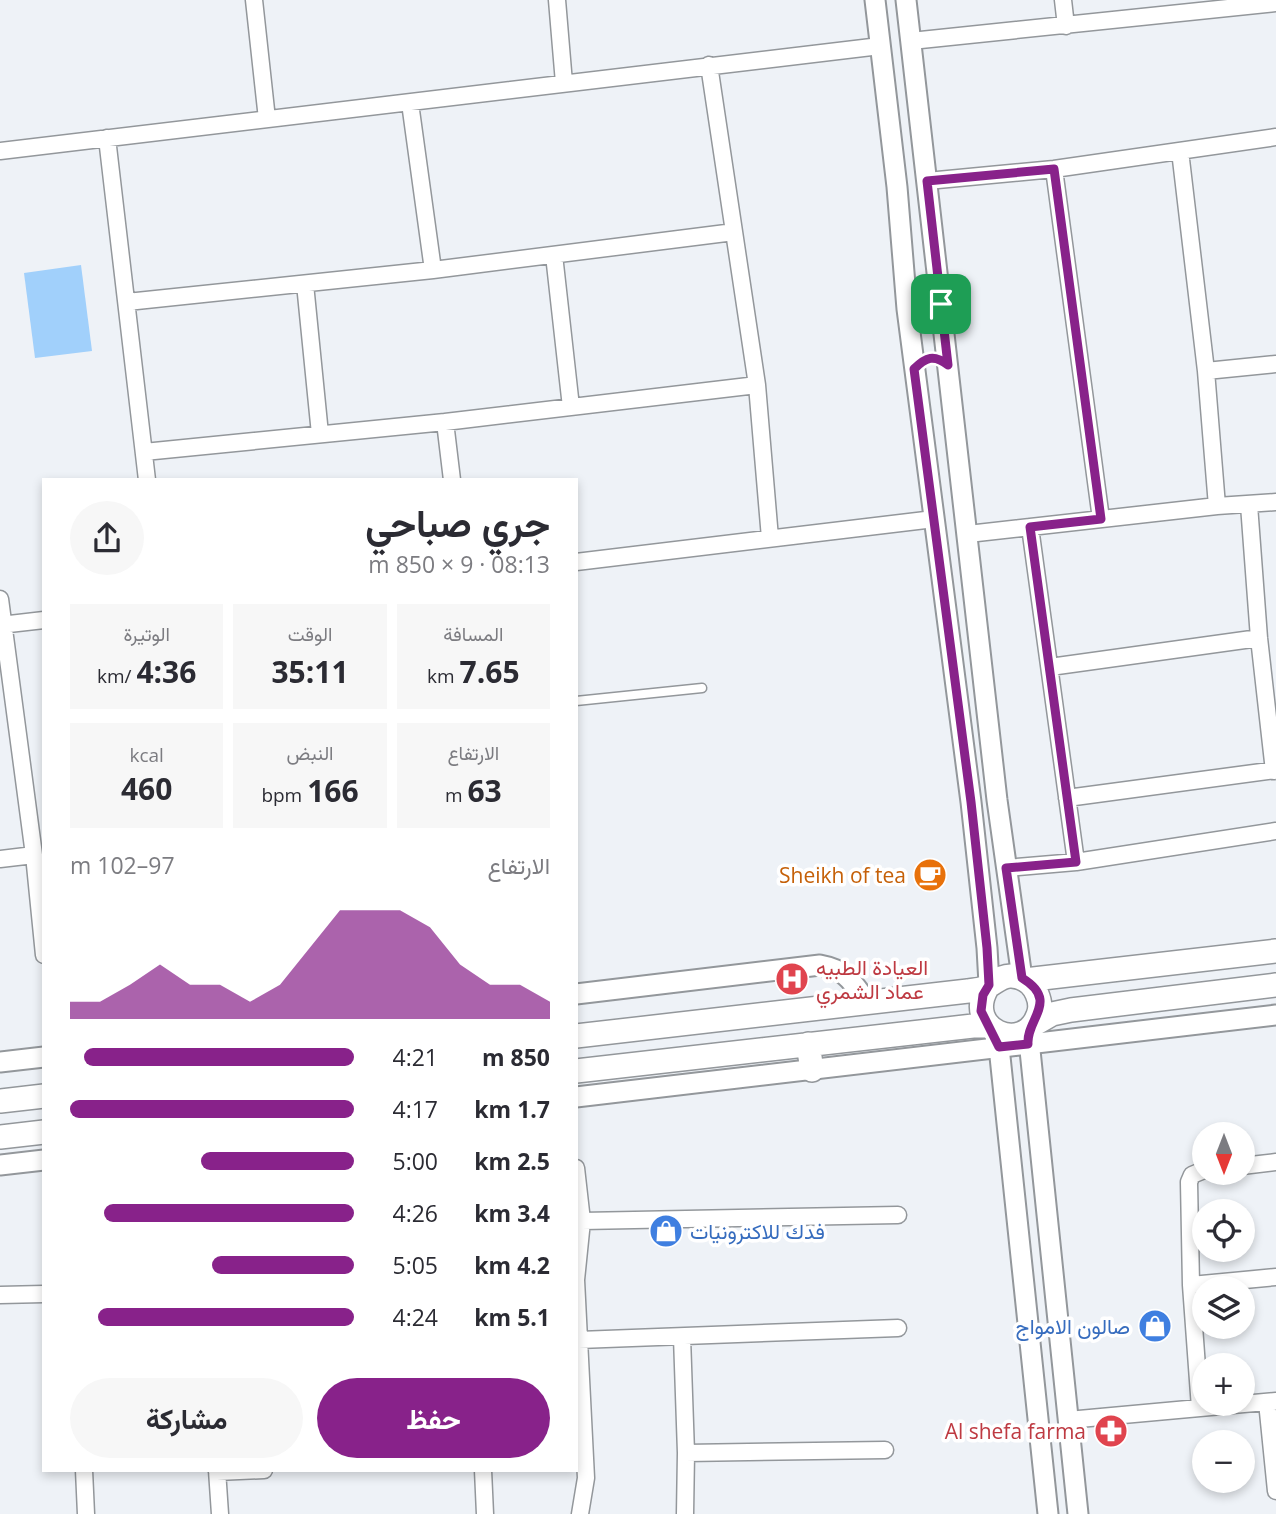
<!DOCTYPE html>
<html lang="ar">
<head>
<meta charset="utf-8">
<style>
	:root { --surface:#fff; --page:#f7f7f7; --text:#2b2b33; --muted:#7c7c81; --accent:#88228a }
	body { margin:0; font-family:"Open Sans",Vazirmatn,sans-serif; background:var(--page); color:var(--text); direction:rtl; height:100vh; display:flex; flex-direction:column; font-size:26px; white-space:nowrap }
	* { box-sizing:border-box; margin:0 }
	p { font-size:23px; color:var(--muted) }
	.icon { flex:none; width:38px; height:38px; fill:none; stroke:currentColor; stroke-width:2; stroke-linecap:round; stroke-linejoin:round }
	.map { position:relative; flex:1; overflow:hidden; direction:ltr }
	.side { position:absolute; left:42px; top:478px; width:536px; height:994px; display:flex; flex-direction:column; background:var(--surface); border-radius:0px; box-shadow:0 4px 10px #0003; direction:rtl }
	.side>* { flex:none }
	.needle { width:46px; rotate:180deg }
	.controls { position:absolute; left:1192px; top:1122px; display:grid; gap:14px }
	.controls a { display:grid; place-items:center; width:63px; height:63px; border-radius:50%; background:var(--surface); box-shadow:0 4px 10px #0003; font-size:35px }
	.pin { position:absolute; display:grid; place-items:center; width:60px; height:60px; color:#fff; margin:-30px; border-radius:14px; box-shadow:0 4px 10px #0006 }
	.round { display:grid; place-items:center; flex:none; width:74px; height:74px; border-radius:37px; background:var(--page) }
	.summary { display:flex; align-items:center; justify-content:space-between; height:119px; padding:0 28px }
	h1 { font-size:38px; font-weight:700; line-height:52px }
	.figures { display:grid; grid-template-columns:repeat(3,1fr); gap:10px; height:119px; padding:7px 28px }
	.figures div { display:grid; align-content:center; border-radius:0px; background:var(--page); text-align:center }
	.figures b { font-size:30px; font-weight:700 }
	.figures small { font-size:19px; font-weight:400 }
	.figures p { font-size:19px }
	.chart { height:196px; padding:14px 28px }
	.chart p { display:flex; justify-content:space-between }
	.chart svg { width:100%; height:126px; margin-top:7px; fill:var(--accent); opacity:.7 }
	.button { display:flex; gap:14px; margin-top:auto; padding:14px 28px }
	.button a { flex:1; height:80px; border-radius:42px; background:var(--accent); color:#fff; font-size:28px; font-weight:700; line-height:80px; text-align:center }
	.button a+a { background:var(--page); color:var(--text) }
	ul { padding:0 28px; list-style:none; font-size:23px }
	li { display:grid; grid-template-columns:112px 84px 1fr; align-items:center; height:52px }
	li i { height:18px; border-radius:9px; background:var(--accent) }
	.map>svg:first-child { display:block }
	.green { fill:#a1d0fb }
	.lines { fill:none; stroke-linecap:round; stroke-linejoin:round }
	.service-casing { stroke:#93979b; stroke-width:11 }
	.minor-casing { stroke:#93979b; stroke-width:19 }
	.tertiary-casing { stroke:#93979b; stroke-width:23 }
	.primary-casing { stroke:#93979b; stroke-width:26 }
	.service { stroke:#fff; stroke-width:8 }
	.minor { stroke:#fff; stroke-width:16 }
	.tertiary { stroke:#fff; stroke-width:19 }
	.primary { stroke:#fff; stroke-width:23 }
	.route-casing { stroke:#fff; stroke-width:14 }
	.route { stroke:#88228a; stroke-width:9 }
	.labels { text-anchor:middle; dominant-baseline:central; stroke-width:7; stroke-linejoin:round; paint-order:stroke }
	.food-label { font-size:21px; fill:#c56008; stroke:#fff; text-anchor:end }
	.health-label { font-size:21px; fill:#be3a42; stroke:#fff; text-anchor:start }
	.shop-label { font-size:21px; fill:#366cbe; stroke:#fff; text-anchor:start }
</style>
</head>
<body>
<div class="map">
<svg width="1276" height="1514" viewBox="0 0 1276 1514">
	<rect width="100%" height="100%" fill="#eef2f7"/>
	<path class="green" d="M81,265L92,351L35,358L24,273Z"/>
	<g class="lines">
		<defs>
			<path id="service" d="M576,701L702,688"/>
			<path id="minor" d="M254,0L267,119
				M557,0L564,83
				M1063,0L1066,26
				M911,41L1276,3
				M709,65L757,385L770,538
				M410,103L433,270
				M107,138L147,480
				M0,151L880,46
				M1180,151L1206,371L1217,506
				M1054,169L1101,519
				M927,181L1054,169L1276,137
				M554,255L571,407
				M305,284L320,434
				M127,302L433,270L734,232
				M1206,371L1276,364
				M445,422L452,480
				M144,452L445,422L757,385
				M1249,505L1259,638L1274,771
				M1030,527L1076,862
				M968,534L1217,506L1276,502
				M576,562L934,519
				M0,599L34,855L44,955
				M0,625L44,620
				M1050,667L1259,638
				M1067,798L1276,770
				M0,859L34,855
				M1006,868L1076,862L1276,831
				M1242,1166L1276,1162
				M576,1168L582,1221L576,1280L586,1478L580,1514
				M582,1221L898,1215
				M1191,1285L1276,1277
				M0,1295L44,1294
				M682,1337L686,1453
				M579,1340L898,1328
				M1267,1402L1276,1491
				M1200,1408L1191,1285L1189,1182L1192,1175L1204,1170
				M1068,1420L1276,1401
				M84,1470L86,1514
				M217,1470L220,1514
				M483,1470L485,1514
				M217,1472L264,1470
				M685,1514L686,1453L885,1450"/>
			<path id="tertiary" d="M875,0L897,187L907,309L971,802L987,948L989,984
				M906,0L997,800L1022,978
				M576,994L820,965C847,970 852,982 867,1002
				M1028,1031L1078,1514
				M995,1036L999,1047L1048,1514
				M0,1062L44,1057
				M576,1097L1276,1015
				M0,1165L44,1160"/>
			<path id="primary" d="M1025,980L1276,951
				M1033,1025L1052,1014L1071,1010L1276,985
				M576,1036L968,991C973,990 979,990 984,988C994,985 1000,975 1012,976C1024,977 1033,984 1037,994C1040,1001 1041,1008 1038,1015C1024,1055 963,1030 987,988
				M808,1044L812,1070
				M576,1071L973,1026H989
				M0,1101L44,1096
				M0,1137L44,1132"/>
		</defs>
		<use href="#service" class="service-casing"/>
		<use href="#minor" class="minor-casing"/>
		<use href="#tertiary" class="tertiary-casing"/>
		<use href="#primary" class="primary-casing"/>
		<use href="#service" class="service"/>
		<use href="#minor" class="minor"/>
		<use href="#tertiary" class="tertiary"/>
		<use href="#primary" class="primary"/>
	</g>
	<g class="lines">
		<defs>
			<path id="route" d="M1054,169L1101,519L1030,527L1076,862L1006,868L1022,978C1060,1001 1026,1019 1028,1044L999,1047L981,1011L983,995L989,985L987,948L971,802L914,369C926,357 934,354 948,365L927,181Z"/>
		</defs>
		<use href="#route" class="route-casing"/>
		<use href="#route" class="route"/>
	</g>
	<defs>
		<symbol id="cafe-disc" viewBox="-11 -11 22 22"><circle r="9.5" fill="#e8710a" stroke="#fff"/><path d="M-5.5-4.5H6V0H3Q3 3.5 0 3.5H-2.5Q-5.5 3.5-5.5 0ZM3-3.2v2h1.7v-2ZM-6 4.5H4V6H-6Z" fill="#fff"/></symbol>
		<symbol id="hospital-disc" viewBox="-11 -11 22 22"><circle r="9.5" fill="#e0444e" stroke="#fff"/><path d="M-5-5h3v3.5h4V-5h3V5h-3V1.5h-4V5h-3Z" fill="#fff"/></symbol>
		<symbol id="shop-disc" viewBox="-11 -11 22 22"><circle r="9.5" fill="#3f7fe0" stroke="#fff"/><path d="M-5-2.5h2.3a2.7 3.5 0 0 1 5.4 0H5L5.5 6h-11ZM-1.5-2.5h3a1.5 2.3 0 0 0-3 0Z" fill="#fff"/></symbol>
		<symbol id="pharmacy-disc" viewBox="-11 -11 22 22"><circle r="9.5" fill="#e0444e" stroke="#fff"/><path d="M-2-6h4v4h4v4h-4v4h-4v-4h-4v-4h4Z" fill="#fff"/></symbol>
	</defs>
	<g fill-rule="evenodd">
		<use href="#cafe-disc" x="911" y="856" width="38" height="38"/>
		<use href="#hospital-disc" x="773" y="960" width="38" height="38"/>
		<use href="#shop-disc" x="647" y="1212" width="38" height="38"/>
		<use href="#shop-disc" x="1136" y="1307" width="38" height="38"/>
		<use href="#pharmacy-disc" x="1092" y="1412" width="38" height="38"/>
	</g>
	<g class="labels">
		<g class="food-label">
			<text x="906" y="875">Sheikh of tea</text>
		</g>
		<g class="health-label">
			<text x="816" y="967">العيادة الطبيه<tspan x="816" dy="24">عماد الشمري</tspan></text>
			<text x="1086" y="1431" text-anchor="end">Al shefa farma</text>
		</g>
		<g class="shop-label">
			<text x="690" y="1231">فدك للاكترونيات</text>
			<text x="1130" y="1326" text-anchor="end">صالون الامواج</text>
		</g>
	</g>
</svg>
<div class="controls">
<a><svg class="needle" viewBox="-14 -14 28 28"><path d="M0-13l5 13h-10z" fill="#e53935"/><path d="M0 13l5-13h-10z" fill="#7c7c81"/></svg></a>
<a><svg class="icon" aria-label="locate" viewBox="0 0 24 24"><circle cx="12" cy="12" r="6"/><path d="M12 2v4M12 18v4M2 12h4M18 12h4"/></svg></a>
<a><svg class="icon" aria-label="layers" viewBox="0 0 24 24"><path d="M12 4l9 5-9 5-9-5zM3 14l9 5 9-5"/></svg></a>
<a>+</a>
<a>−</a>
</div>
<div class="pin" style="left:941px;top:304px;background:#1e9e55"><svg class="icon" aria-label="arrive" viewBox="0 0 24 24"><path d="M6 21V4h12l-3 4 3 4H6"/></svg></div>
<section class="side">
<div class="summary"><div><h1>جري صباحي</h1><p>08:13 · 9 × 850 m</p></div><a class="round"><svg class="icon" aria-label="share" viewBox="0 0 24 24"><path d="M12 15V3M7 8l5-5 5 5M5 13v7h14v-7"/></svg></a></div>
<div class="figures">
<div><p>المسافة</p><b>7.65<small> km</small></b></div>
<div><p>الوقت</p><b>35:11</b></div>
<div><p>الوتيرة</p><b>4:36<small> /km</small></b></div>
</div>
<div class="figures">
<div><p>الارتفاع</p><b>63<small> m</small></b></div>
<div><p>النبض</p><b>166<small> bpm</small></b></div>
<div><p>kcal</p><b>460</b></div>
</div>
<div class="chart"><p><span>الارتفاع</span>97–102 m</p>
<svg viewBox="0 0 160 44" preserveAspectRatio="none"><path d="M0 44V38L10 38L20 32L30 25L40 32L50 32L60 38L70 32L80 19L90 6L100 6L110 6L120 12L130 25L140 32L150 32L160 38V44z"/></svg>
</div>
<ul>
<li><b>850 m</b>4:21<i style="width:95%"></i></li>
<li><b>1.7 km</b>4:17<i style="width:100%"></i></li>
<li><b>2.5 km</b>5:00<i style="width:54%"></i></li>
<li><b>3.4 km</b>4:26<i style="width:88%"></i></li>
<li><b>4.2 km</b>5:05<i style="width:50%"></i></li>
<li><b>5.1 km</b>4:24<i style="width:90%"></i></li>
</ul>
<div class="button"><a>حفظ</a><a>مشاركة</a></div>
</section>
</div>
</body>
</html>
